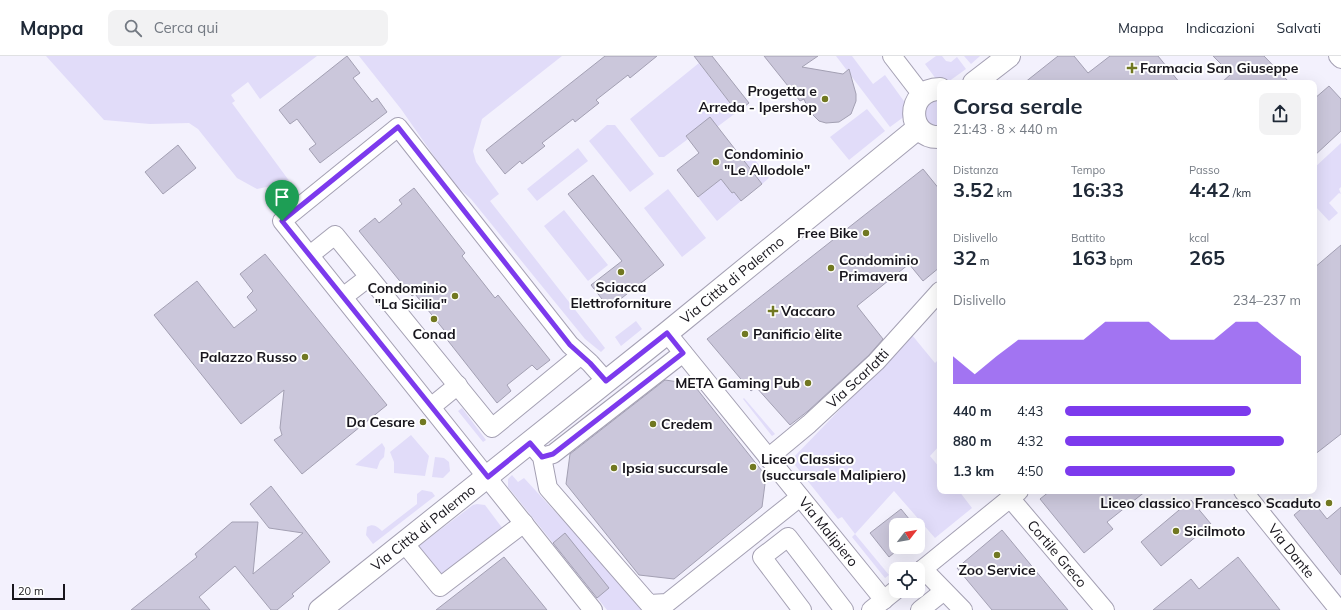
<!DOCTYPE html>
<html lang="it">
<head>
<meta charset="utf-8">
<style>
	:root { --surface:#fff; --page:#f2f2f3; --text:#1f2937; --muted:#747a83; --line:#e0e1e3; --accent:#7c3aed }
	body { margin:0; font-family:Mulish,sans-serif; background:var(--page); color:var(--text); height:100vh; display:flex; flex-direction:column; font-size:15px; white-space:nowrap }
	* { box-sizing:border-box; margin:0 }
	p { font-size:13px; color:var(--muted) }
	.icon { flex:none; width:22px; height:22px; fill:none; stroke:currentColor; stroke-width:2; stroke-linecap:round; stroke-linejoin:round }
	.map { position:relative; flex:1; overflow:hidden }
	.sheet { position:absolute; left:937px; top:24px; width:380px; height:414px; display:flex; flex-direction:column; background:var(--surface); border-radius:8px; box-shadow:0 4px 16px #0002 }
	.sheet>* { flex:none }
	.needle { width:26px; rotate:59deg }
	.tools { position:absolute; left:889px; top:462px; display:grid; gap:8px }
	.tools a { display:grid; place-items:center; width:36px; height:36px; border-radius:8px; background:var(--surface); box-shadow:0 4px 16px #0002; font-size:20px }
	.scale { position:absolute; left:12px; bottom:10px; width:53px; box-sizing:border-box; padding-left:4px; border:2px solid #18161d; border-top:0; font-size:11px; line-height:14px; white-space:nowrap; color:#18161d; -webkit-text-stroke:3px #fff; paint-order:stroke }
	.pin { position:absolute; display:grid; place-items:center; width:34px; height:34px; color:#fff; margin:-41px -17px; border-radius:50% 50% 50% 0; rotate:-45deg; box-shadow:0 0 4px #0007 }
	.pin .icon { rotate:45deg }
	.round { display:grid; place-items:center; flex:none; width:42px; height:42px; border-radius:8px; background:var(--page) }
	.summary { display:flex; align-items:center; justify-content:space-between; height:68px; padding:0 16px }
	h1 { font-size:22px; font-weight:700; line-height:30px }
	.metrics { display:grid; grid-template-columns:repeat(3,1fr); gap:6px; height:68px; padding:4px 16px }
	.metrics div { display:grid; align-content:center }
	.metrics b { font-size:20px; font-weight:700 }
	.metrics small { font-size:11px; font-weight:400 }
	.metrics p { font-size:11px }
	.chart { height:112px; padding:8px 16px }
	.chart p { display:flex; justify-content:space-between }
	.chart svg { width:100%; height:72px; margin-top:4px; fill:var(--accent); opacity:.7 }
	ul { padding:0 16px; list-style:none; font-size:13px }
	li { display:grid; grid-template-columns:64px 48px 1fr; align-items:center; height:30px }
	li i { height:10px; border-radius:5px; background:var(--accent) }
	header { display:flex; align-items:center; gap:24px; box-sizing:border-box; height:56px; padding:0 20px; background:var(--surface); border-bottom:1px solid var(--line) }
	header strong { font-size:19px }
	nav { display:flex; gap:22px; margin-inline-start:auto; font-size:14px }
	.search { width:280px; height:36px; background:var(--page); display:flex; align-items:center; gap:10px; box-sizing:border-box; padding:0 14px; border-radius:8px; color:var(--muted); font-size:15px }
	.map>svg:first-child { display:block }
	.green { fill:#e1dcf9 }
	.building { fill:#cbc7db; stroke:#a3a0b3 }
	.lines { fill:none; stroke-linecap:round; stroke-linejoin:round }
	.minor-casing { stroke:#a4a0b3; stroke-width:20 }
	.major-casing { stroke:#a4a0b3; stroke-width:24 }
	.minor { stroke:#fff; stroke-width:18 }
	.major { stroke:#fff; stroke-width:22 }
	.route-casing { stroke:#fff; stroke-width:8 }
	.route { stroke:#7c3aed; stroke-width:5 }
	.poi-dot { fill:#717821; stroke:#fff; stroke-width:1.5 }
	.labels { text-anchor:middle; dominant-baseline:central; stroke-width:4; stroke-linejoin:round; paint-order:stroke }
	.poi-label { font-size:14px; font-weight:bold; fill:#18161d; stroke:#fff; text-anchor:start }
	.street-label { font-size:14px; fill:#18161d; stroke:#fff }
</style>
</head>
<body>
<header>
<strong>Mappa</strong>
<div class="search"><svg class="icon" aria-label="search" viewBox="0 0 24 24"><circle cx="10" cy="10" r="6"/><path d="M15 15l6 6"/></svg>Cerca qui</div>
<nav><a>Mappa</a><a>Indicazioni</a><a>Salvati</a></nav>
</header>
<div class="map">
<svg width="1341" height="554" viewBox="0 0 1341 554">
	<rect width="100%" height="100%" fill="#f3f1fd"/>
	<path class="green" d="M46,0H317L260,43L248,26L231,39L235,45L232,47L290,126L257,133L237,122L198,73L189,67L150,68L104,64Z
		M359,0H562L482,63L473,95L476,106L499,138L490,145L605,292L601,296L585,283L471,143L452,126L401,53Z
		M836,0H852L873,28L885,19L906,48L905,60L890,71Z
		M936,0H942L946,5L951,6L957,1L966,13L948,26L936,23L925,8Z
		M964,0H980L971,8Z
		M699,7L737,56L717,71L686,80L688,83L664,101H659L630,63Z
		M933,45H940V71H935L927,66L924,54Z
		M867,53L885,75L849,104L830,81Z
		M607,69H615L654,118L630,136L589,85Z
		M1341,87V131L1339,133L1341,138L1339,137L1329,147L1338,157L1329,165L1314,149V112Z
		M578,92L588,105L537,145L527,133Z
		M737,96L752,100L769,122L762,128Z
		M721,123L732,137L734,136L741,145L717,165L698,141Z
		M668,133L706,182L682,201L644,152Z
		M564,154L608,209L588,225L544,170Z
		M636,265L642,273L621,290L615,281Z
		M912,279L935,307L940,302V389L930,400L940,412V435H959L972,452L935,482L894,435L855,478L889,519L885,522L852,481L855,478L842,461L838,463L791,404Z
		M744,342L775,378L772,380L743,343Z
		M462,352L486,384L483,386L458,355Z
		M411,379L429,400L425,420L394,417V406L390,396Z
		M382,387L385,392L384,401L380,405L377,413L355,409Z
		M435,401L444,402L449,406L450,415L443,422L432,421Z
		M512,419L518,426L524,422L646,554H607L508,431V423Z
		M422,434L432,436L435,440L373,488L366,479L367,471C374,467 377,471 382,475L417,448V438Z
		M477,448L485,449L503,473L439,522L416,492L473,449Z"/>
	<path class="building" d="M347,0L360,17L353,22L372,46L377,42L387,56L320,107L309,93L316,88L297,63L290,68L279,54Z
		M605,0H657L630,22L628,19L596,44L599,47L575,66L573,63L542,87L545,90L522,108L520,105L505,118L486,94Z
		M694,0H712L749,47L737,56Z
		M764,0H818L802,11L843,18L849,13L856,38V45L851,58L839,66L826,67L819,65L809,55L804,43L800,45Z
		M1058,0H1074L1088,17L1110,0H1158L1180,27H1024Z
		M1213,0H1264L1290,27H1221L1231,18Z
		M1329,30L1341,43V75L1314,100V43Z
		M710,61L762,128L741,145L734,136L732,137L721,123L698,141L677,114L699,97L686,80Z
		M178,89L196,112L163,138L145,116Z
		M923,113L940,134V211L923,225L909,208L857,250L883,283L869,299L808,355L790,369L756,331L751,335L707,283Z
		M593,119L664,209L609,252L591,229L622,205L568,138Z
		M414,132L465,197L462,200L495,242L498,239L550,304L537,314L532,309L507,329L511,335L497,347L445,281L448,279L415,238L412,240L359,175L375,162L379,167L402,148L399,144Z
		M1341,189V378L1314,399V212Z
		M265,198L387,349L302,418L274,384L282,379L280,372L284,334L241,368L154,259L197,225L234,272L257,254L247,241L253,235L240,218Z
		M665,324L693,328L766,420L762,451L674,523L639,519L566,428L570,398Z
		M271,430L330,506L292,538L294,540L277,554H271L235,510L199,541L210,554H131L197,501L195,498L232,466H258L253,518L303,477L269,472L250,448Z
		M1050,435H1146L1107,466L1113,473L1084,497L1040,443Z
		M1191,444L1211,468L1161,510L1141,486Z
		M1312,444L1327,463L1341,451V519L1294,459Z
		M901,453L914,469H896V491H901L889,501L870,477Z
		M1002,474L1068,554H992L957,512Z
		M565,477L609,532L597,542L553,487Z
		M504,501L547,554H436L472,526Z
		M1238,501L1280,554H1153L1191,523L1199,533Z"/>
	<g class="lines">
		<defs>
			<g id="minor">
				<path d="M892,0L922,39"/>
				<path d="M1338,0L1341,3"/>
				<path d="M310,199L335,179L492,372L581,299"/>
				<path d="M343,241L369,221"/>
				<path id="s1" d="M667,277L884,544"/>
				<path d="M431,351L458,329"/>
				<path d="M530,387L542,401L548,432L649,548L667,547L800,441"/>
				<path d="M542,401L553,398L683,297"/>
				<path id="s2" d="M768,402L809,368L876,306L940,235"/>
				<path id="s3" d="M1243,435L1339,554"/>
				<path id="s4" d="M1010,442L1105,554"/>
				<path d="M404,487L440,531L524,467"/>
				<path d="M923,513L963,554"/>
				<path d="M918,517L1019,435"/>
				<path d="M593,554L282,165L398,71L570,289L590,307L606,325"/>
				<path d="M802,554L762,501L788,481L844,554"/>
				<path d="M871,554L896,534"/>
				<path d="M920,554L944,535"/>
			</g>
			<g id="major">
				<path d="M974,27L1009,0"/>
				<path d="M940,33C905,33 906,83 940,81"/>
				<path id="s5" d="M320,554L667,277L918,72"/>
			</g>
		</defs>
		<use href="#minor" class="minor-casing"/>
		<use href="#major" class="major-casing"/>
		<use href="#minor" class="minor"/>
		<use href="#major" class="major"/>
	</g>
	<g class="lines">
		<defs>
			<path id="route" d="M398,71L570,289L590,307L606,325L667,277L683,297L553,398L542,401L530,387L488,421L282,165Z"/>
		</defs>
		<use href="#route" class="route-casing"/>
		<use href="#route" class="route"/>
	</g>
	<g class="poi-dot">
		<path d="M1130 6h4v4h4v4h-4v4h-4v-4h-4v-4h4z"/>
		<circle cx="825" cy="43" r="4"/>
		<circle cx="716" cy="106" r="4"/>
		<circle cx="866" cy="177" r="4"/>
		<circle cx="831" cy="212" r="4"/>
		<circle cx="621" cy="216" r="4"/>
		<circle cx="455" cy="240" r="4"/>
		<path d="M771 249h4v4h4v4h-4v4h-4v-4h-4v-4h4z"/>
		<circle cx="434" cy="263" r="4"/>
		<circle cx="745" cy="278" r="4"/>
		<circle cx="305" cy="301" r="4"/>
		<circle cx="808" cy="327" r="4"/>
		<circle cx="423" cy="366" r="4"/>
		<circle cx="653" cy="368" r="4"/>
		<circle cx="753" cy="411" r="4"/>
		<circle cx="614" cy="412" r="4"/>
		<circle cx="1329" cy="447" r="4"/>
		<circle cx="1176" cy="475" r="4"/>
		<circle cx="997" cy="499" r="4"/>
	</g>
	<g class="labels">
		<g class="poi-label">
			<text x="1140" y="12">Farmacia San Giuseppe</text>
			<text x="817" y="35" text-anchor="end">Progetta e<tspan x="817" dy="16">Arreda - Ipershop</tspan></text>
			<text x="724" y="98">Condominio<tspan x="724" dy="16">"Le Allodole"</tspan></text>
			<text x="858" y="177" text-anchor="end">Free Bike</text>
			<text x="839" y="204">Condominio<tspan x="839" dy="16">Primavera</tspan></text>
			<text x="621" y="231" text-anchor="middle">Sciacca<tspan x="621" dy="16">Elettroforniture</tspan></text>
			<text x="447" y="232" text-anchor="end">Condominio<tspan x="447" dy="16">"La Sicilia"</tspan></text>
			<text x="781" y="255">Vaccaro</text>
			<text x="434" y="278" text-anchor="middle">Conad</text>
			<text x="753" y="278">Panificio èlite</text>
			<text x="297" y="301" text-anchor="end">Palazzo Russo</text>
			<text x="800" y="327" text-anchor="end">META Gaming Pub</text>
			<text x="415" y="366" text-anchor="end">Da Cesare</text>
			<text x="661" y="368">Credem</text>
			<text x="761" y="403">Liceo Classico<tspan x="761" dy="16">(succursale Malipiero)</tspan></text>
			<text x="622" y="412">Ipsia succursale</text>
			<text x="1321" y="447" text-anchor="end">Liceo classico Francesco Scaduto</text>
			<text x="1184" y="475">Sicilmoto</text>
			<text x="997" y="514" text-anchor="middle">Zoo Service</text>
		</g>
		<g class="street-label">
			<text stroke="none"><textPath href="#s5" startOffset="528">Via Città di Palermo</textPath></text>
			<text stroke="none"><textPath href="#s2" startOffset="120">Via Scarlatti</textPath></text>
			<text stroke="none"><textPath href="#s5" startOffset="132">Via Città di Palermo</textPath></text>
			<text stroke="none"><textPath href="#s1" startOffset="256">Via Malipiero</textPath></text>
			<text stroke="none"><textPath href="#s3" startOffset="77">Via Dante</textPath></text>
			<text stroke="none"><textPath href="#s4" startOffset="73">Cortile Greco</textPath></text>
		</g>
	</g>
</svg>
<div class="tools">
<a><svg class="needle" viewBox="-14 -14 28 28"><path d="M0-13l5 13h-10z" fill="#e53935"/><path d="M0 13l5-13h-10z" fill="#747a83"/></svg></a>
<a><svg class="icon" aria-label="locate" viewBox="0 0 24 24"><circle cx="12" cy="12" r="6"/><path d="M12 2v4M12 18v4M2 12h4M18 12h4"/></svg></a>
</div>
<div class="scale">20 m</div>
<div class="pin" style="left:282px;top:165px;background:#1e9e55"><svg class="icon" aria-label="arrive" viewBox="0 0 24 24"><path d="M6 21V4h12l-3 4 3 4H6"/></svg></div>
<section class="sheet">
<div class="summary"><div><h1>Corsa serale</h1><p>21:43 · 8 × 440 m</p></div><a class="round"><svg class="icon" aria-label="share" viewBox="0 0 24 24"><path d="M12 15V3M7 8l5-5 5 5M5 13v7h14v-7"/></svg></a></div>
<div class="metrics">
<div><p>Distanza</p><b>3.52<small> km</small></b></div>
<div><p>Tempo</p><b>16:33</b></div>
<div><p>Passo</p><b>4:42<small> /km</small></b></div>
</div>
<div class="metrics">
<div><p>Dislivello</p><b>32<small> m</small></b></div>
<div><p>Battito</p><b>163<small> bpm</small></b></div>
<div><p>kcal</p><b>265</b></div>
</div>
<div class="chart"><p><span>Dislivello</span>234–237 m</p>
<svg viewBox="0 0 160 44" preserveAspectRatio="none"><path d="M0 44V27L10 38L20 27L30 17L40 17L50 17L60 17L70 6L80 6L90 6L100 17L110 17L120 17L130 6L140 6L150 17L160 27V44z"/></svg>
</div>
<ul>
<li><b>440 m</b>4:43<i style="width:79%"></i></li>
<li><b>880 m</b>4:32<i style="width:93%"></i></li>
<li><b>1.3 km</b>4:50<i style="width:72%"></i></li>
</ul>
</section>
</div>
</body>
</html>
